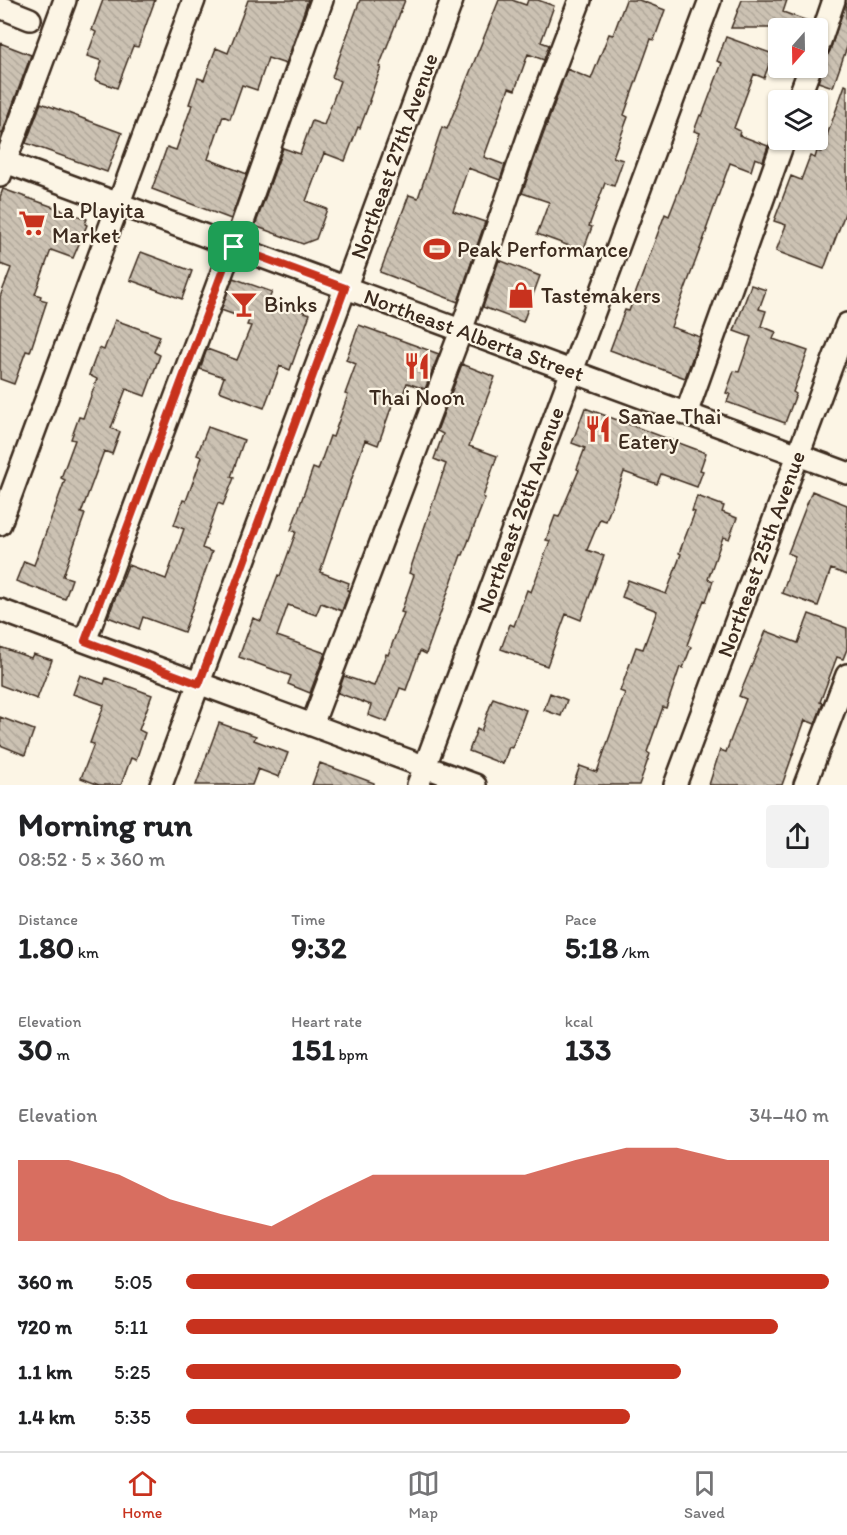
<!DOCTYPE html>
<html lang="en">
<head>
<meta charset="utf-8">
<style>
	:root { --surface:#fff; --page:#f2f2f2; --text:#202124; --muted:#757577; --line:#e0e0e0; --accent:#c8321e }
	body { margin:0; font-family:Itim,sans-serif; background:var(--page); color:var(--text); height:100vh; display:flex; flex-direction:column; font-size:22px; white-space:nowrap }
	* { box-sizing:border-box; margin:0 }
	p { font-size:20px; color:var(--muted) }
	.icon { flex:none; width:33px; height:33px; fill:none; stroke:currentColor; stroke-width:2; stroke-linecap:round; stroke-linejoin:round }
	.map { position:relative; height:785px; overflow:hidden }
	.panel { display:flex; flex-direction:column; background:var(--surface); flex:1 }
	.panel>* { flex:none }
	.needle { width:39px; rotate:200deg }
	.controls { position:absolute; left:768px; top:18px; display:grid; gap:12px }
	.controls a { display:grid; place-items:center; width:60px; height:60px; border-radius:6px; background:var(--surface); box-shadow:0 2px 4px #0004; font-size:30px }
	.pin { position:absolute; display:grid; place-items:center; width:51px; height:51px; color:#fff; margin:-26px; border-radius:12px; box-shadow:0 3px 9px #0006 }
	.round { display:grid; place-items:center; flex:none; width:63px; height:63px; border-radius:6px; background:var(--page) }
	.head { display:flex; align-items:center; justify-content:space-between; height:102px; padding:0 18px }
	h1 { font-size:33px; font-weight:800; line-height:45px }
	.stats { display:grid; grid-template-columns:repeat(3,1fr); gap:9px; height:102px; padding:6px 18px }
	.stats div { display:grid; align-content:center }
	.stats b { font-size:30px; font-weight:800 }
	.stats small { font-size:16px; font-weight:400 }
	.stats p { font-size:16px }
	.chart { height:168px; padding:12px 18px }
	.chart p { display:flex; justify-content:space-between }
	.chart svg { width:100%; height:108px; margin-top:6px; fill:var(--accent); opacity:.7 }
	ul { padding:0 18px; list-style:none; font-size:20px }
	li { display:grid; grid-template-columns:96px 72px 1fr; align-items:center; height:45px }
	li i { height:15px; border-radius:8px; background:var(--accent) }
	.tab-bar { display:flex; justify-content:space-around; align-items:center; height:84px; border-top:2px solid var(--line); background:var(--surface); font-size:16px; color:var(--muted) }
	.tab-bar a { display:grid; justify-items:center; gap:3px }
	.tab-bar .on { color:var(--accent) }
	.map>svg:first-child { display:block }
	.building { fill:url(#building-back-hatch); stroke:#3b2a1e; stroke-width:1.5 }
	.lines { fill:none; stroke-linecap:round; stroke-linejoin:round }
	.minor-casing { stroke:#3b2a1e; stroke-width:26 }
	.minor { stroke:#fcf5e5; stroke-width:21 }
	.route-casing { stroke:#fff; stroke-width:12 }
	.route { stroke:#c8321e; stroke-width:8 }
	.labels { text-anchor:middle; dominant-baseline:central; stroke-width:4.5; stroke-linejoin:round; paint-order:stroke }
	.street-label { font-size:22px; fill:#3b2a1e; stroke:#fcf5e5 }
	.poi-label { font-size:22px; fill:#3b2a1e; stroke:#fcf5e5; text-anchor:start }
</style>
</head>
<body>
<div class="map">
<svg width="847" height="785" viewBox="0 0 847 785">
	<defs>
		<pattern id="building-back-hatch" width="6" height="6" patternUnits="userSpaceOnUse" patternTransform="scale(1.5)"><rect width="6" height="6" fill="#ccc2b3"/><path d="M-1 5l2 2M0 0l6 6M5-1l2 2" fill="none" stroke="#b0a79a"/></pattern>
	</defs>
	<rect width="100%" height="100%" fill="#fcf5e5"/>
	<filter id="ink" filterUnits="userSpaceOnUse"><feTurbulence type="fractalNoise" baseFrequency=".0167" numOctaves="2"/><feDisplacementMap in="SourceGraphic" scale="12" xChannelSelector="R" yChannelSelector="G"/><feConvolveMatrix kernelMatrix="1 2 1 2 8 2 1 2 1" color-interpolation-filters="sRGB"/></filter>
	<g filter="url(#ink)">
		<path class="building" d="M103,0H155L138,47L133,46L117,88L95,80L102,61L87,56L96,32L92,30Z
			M248,0H308L286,64L268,58L257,90L242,85L230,119L223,116L208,159L247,174L231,219L152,189L167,147L176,150L192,105L189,104L198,78L204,80L216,48L228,53Z
			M360,0H405L379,67H381L369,101H370L360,128L358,127L345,161L324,153L306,201L327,209L316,239L303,244L255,226L283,148L300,154L312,121L324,125L340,81L332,77Z
			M499,0H512L526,5L528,0H538L554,6L541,42L549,45L544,60L528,54L515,90L509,88L484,157L505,165L500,180L468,168L453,211L485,222L458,302L380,272L409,195L418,198L442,127L447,129Z
			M626,0H639L665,10L654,40L651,39L624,115L628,117L613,157L623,160L614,186L605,183L589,226L592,227L583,251L537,234L549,202L522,193L567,69L591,79L609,34L613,35Z
			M742,0H787L783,12L813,23L811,28H731Z
			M846,0L847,47L833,87L818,82L823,66L819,60L826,57L830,51Z
			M726,37L773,54L764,78L754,74L734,128L740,131L739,135L768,146L763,161L755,158L751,171L730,163L706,230H707L671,327L700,337L685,378L610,350L625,310L629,311L665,214L669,216L683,180L700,133L694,131L700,115L702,116L722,63L717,61Z
			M0,43L31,55L2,134L0,133Z
			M845,85L847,86V208L824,269L776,251L786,225L774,221L791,176L801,180L810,156L815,158L817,151L821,152Z
			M41,103L122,133L107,172L26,143Z
			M3,189L87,219L85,224L87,225L73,258L51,250L35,294L41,296L40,299L47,301L30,352L26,351L14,384L0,379V297L11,268L0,264V197Z
			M141,252L192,271L182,299L130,280Z
			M499,260L540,276L523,322L483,307Z
			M233,278L272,292L269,299L310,314L290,370L280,366L264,408L219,391L224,377L200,369L207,349L237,360L251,326L247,325L249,320L221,310Z
			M751,285L766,290L759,309L766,311L761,326L776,332L773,339L808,351L793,392L796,394L785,423L727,402L730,394L726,393L734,371L739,372L751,337L734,331Z
			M115,320L160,336L154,352L160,355L145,396L126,389L111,428L120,432L112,454L104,451L81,513L85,514L63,576L72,579L65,599L16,581L24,561L34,565L65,480L61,478L75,440L71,439L79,417L83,418L97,379L89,375L99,348L104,350Z
			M359,325L439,354L425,389L407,383L401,400L395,397L378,445L365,440L320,572L349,583L347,590L349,591L342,611L321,603L316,615L288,605L277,636L325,653L310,693L288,684L291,676L239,657L253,618L261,621L278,575L280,576L296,532L291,530L313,468L318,470L330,436L333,437L348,395L345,394L356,364L346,360Z
			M462,364L495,377L469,446L497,456L483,497L485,498L463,555H461L426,654L420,651L406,690L400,688L387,722L368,715L371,705L338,693L344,676L374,686L386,654L388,655L404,613L401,612L414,575L409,573L446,464L434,459L443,434L437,431Z
			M585,408L706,453L700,470L703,471L697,487L661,474L657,484L624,472L606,521L600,519L587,550L604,556L581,620L566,614L547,666L501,649L510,624L514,626L527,590L531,592L550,541L546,540L555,516L559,517L579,470L577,469L585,448L572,443Z
			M208,427L244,440L231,477L234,478L223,505L218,503L202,548L212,552L184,632L143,617L139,629L108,617L128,565L166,579L184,529L174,525L183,500L186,501L202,457L197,455Z
			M812,491L847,505V575L831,569L818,606L782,593L795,556L788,553Z
			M697,496L724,506L722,512L737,518L729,539L723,537L708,579L713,581L706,601L704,600L687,645L691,647L683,668L680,667L666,708L663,707L647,752L650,754L639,785H573L580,766L597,772L625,693L620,691L636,647L643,649L657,611L622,597L628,580L666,594L681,554L679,553L695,512L692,511Z
			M809,614L847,628V649L843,659L837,657L820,702L823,703L815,724L805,720L782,785H709L720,750L726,752L746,699L739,696L766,631L798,643Z
			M0,647L31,658L33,654L52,660L37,699L0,685Z
			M80,675L104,684L106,678L152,695L139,730L145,733L136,760L131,758L121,785H99L81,778L94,744L90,743L104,705L73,694Z
			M550,693L567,700L561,716L544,710Z
			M493,698L526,710L512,748L509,747L503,764L469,751L477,729L481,731Z
			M0,717L34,730L25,755L0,745Z
			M219,723L256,736L254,740L288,753L279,777L258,769L252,785H196Z
			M320,763L374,783V785H312Z"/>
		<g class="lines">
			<defs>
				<path id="minor" d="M0,7L30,19
					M818,47L834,0
					M798,100L810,68
					M0,160L847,473
					M0,176L65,0
					M686,414L784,140
					M0,524L194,0
					M0,610L475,785
					M85,641L224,267L234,247L322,0
					M312,725L461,331L531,129L580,0
					M161,785L452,0
					M418,785L710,0
					M675,785L847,324
					M805,785L847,675"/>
			</defs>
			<use href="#minor" class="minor-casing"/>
			<use href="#minor" class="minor"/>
		</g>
	</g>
	<g class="lines" filter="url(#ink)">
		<defs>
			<path id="route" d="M234,247L345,288L199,684L85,641L224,267Z"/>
		</defs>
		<use href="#route" class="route-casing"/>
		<use href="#route" class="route"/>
	</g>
	<defs>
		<symbol id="supermarket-bare" viewBox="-9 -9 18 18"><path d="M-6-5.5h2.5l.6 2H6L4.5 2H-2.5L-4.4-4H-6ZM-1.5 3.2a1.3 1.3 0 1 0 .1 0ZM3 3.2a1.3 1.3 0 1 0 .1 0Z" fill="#c8321e" stroke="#fcf5e5" stroke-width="2.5" paint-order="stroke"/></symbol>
		<symbol id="stadium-bare" viewBox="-9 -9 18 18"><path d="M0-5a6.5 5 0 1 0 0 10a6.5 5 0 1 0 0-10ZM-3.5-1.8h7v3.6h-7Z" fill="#c8321e" stroke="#fcf5e5" stroke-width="2.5" paint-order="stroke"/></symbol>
		<symbol id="shop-bare" viewBox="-9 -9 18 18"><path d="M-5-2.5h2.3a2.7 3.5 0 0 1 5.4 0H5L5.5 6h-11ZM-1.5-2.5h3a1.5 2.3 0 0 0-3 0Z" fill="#c8321e" stroke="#fcf5e5" stroke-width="2.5" paint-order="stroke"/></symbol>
		<symbol id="bar-bare" viewBox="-9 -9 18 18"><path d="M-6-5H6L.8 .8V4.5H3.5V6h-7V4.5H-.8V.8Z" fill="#c8321e" stroke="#fcf5e5" stroke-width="2.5" paint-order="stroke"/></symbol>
		<symbol id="restaurant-bare" viewBox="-9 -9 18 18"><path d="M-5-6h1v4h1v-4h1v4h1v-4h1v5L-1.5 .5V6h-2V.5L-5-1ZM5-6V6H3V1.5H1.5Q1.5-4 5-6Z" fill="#c8321e" stroke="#fcf5e5" stroke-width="2.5" paint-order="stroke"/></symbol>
	</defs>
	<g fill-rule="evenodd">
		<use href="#supermarket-bare" x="13" y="204" width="38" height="38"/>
		<use href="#stadium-bare" x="418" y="230" width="38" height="38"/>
		<use href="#shop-bare" x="502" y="276" width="38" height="38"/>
		<use href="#bar-bare" x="225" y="285" width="38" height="38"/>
		<use href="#restaurant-bare" x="398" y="347" width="38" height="38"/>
		<use href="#restaurant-bare" x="579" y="410" width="38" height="38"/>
	</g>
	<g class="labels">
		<g class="street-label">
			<text transform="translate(394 156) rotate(-70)">Northeast 27th Avenue</text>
			<text transform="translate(474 335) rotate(20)">Northeast Alberta Street</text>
			<text transform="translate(520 510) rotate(-70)">Northeast 26th Avenue</text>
			<text transform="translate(761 554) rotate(-70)">Northeast 25th Avenue</text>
		</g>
		<g class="poi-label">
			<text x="52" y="210">La Playita<tspan x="52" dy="25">Market</tspan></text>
			<text x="457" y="249">Peak Performance</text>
			<text x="541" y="295">Tastemakers</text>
			<text x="264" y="304">Binks</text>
			<text x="417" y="397" text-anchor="middle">Thai Noon</text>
			<text x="618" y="416">Sanae Thai<tspan x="618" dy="25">Eatery</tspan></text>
		</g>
	</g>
</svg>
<div class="controls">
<a><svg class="needle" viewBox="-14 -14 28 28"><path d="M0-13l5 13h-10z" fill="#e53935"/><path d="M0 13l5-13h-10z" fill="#757577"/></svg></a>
<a><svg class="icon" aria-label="layers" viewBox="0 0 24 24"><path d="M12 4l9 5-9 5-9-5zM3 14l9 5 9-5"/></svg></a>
</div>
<div class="pin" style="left:234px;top:247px;background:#1e9e55"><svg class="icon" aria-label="arrive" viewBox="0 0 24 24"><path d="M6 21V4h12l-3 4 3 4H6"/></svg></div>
</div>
<section class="panel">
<div class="head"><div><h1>Morning run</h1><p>08:52 · 5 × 360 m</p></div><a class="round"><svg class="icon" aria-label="share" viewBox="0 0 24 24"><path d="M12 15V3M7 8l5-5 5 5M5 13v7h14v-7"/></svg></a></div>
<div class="stats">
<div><p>Distance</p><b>1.80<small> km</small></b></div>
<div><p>Time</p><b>9:32</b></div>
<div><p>Pace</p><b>5:18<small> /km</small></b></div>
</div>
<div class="stats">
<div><p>Elevation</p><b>30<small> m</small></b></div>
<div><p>Heart rate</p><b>151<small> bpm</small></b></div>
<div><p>kcal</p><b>133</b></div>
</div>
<div class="chart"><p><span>Elevation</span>34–40 m</p>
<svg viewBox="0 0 160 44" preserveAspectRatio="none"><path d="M0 44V11L10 11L20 17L30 27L40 33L50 38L60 27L70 17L80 17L90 17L100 17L110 11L120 6L130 6L140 11L150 11L160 11V44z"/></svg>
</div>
<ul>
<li><b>360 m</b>5:05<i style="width:100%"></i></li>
<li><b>720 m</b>5:11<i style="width:92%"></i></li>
<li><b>1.1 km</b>5:25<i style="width:77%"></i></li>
<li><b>1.4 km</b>5:35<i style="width:69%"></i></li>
</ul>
</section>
<nav class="tab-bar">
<a class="on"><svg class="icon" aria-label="home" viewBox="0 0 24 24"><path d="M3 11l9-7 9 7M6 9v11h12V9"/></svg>Home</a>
<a><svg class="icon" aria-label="map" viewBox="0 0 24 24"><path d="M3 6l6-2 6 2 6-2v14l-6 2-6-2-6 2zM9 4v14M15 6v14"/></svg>Map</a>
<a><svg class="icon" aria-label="saved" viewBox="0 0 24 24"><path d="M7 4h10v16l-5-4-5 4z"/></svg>Saved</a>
</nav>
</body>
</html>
